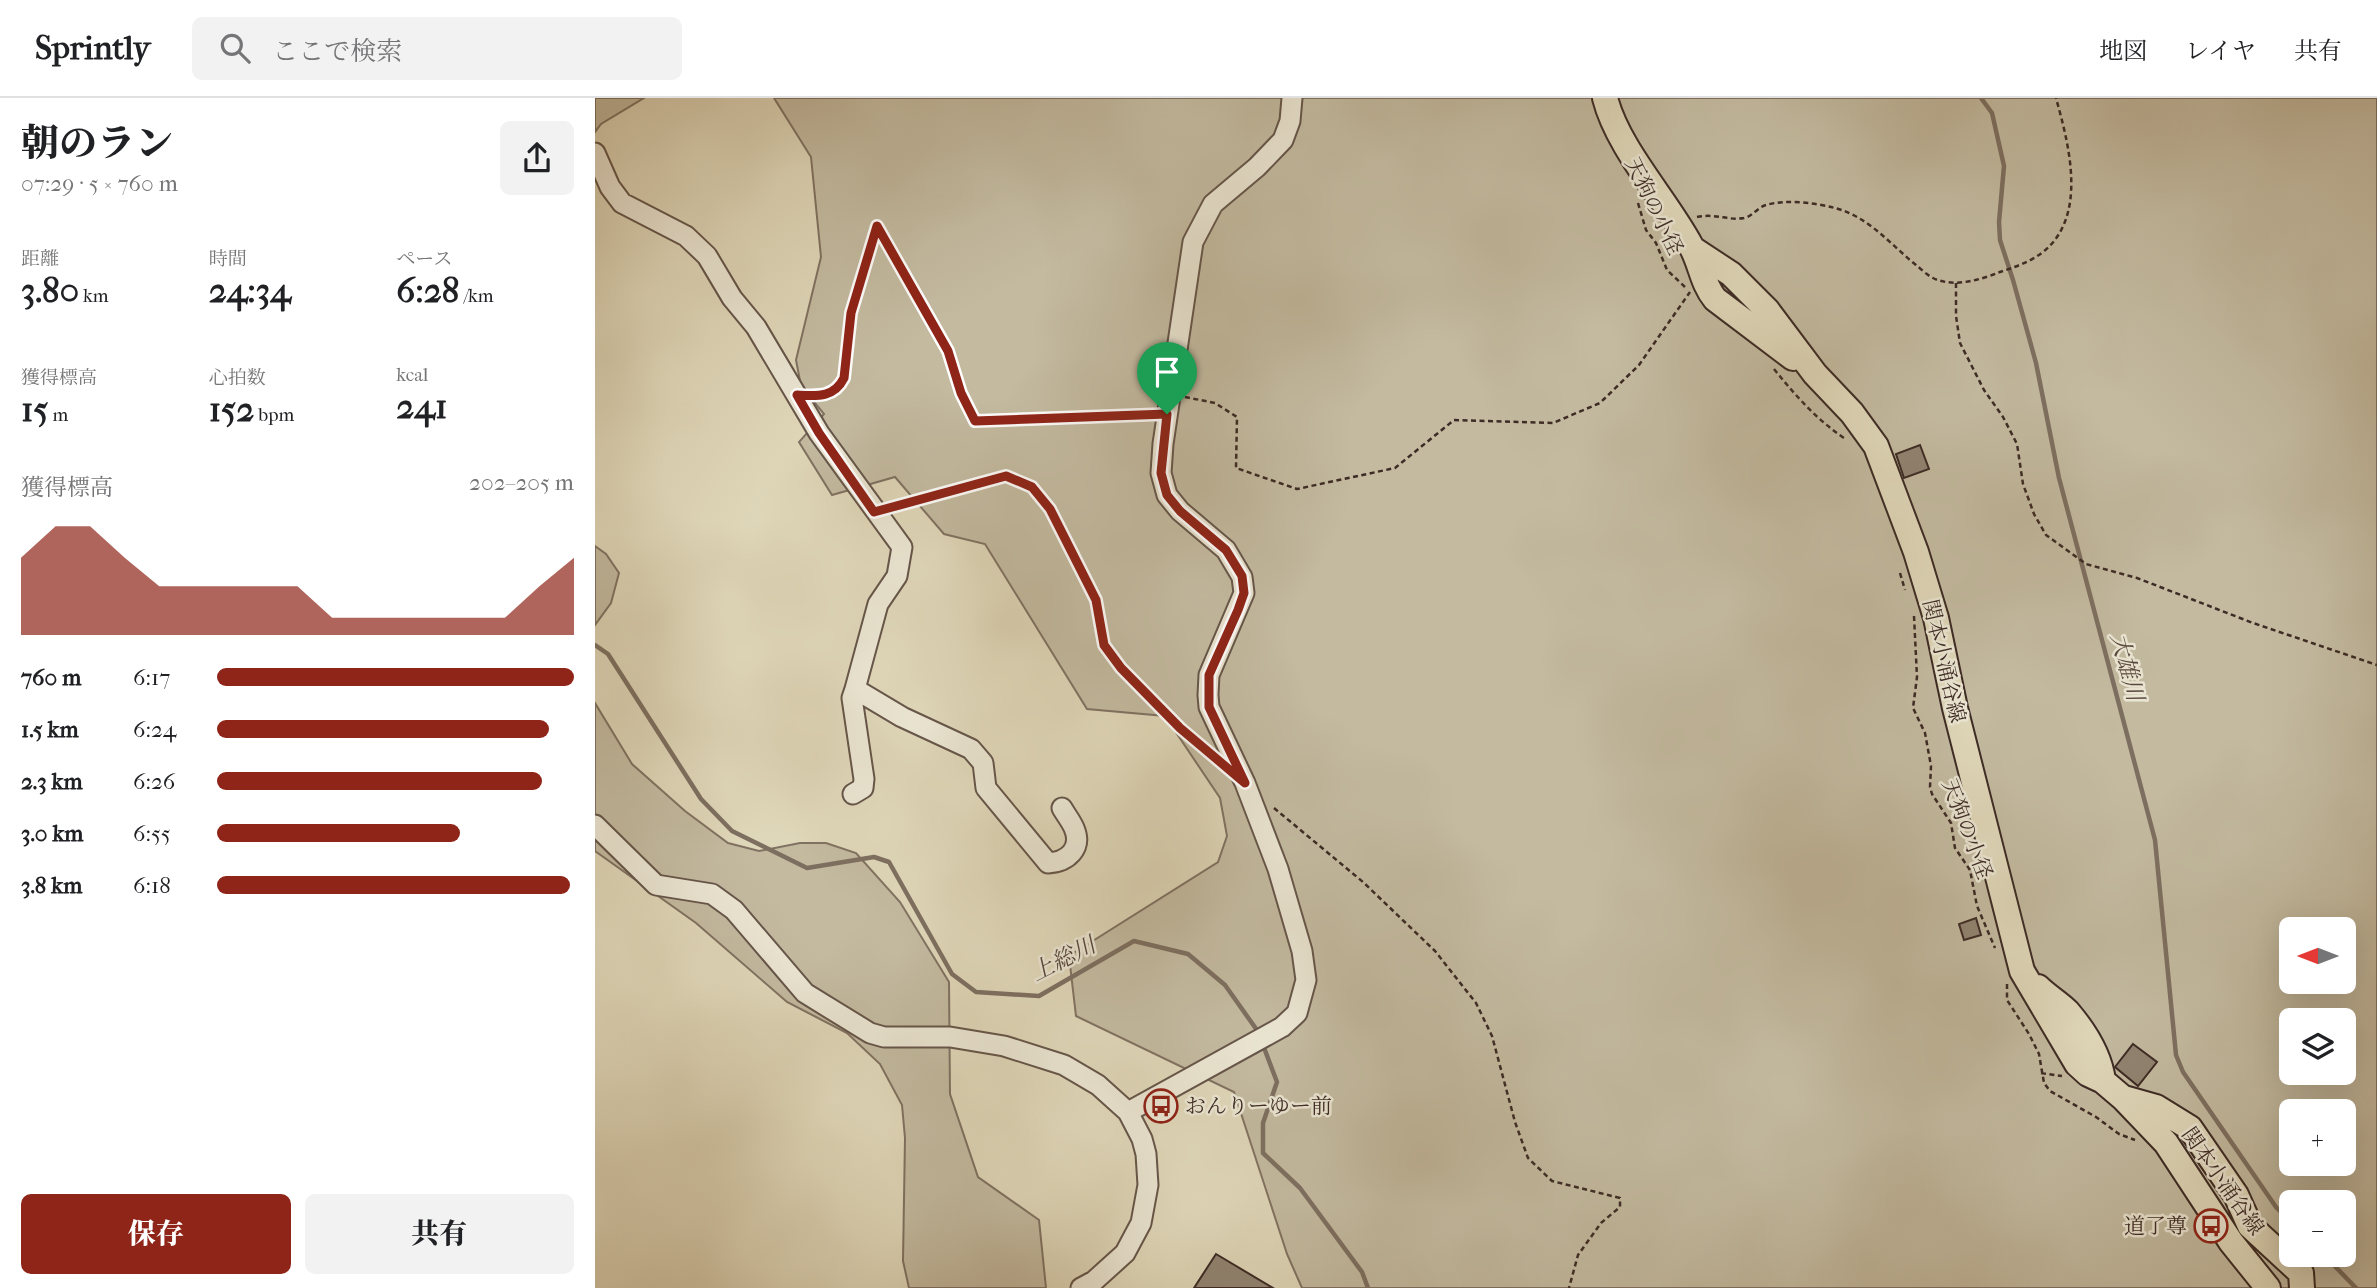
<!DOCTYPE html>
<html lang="ja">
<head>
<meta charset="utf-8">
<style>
	:root { --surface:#fff; --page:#f2f2f2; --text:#202124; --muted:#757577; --line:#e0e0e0; --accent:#8f2418 }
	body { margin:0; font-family:"IM FELL French Canon","Noto Serif JP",serif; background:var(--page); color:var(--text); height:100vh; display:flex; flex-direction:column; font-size:26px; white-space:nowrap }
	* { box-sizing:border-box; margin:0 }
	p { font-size:23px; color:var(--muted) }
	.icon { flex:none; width:38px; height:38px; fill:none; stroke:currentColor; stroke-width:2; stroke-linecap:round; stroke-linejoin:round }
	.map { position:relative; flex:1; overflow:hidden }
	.panel { display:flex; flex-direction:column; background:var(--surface); width:595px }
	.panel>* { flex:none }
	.needle { width:46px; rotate:270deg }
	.buttons { position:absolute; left:1684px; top:819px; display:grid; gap:14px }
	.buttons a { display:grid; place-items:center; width:77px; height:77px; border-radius:10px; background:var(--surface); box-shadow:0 7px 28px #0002; font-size:35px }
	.pin { position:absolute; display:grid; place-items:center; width:60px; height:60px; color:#fff; margin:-72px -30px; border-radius:50% 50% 50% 0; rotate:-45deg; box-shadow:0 0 7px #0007 }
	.pin .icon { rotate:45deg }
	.round { display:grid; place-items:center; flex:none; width:74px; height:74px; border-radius:10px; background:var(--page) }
	.headline { display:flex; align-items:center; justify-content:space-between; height:119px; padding:0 21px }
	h1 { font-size:38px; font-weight:800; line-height:52px }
	.metrics { display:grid; grid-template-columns:repeat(3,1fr); gap:10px; height:119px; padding:7px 21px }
	.metrics div { display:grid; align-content:center }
	.metrics b { font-size:35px; font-weight:800 }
	.metrics small { font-size:19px; font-weight:400 }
	.metrics p { font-size:19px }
	.chart { height:196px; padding:14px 21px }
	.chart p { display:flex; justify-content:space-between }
	.chart svg { width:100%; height:126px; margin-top:7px; fill:var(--accent); opacity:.7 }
	.cta { display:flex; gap:14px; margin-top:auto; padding:14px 21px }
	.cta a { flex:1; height:80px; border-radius:10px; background:var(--accent); color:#fff; font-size:28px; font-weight:800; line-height:80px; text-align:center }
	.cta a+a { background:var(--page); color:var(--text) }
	ul { padding:0 21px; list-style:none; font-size:23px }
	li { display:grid; grid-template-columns:112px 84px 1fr; align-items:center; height:52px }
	li i { height:18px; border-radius:9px; background:var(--accent) }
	header { display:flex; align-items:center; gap:42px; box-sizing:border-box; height:98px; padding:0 35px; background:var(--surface); border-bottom:2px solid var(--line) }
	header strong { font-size:33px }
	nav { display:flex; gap:38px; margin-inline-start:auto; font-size:24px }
	.search { width:490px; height:63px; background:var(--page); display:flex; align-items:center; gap:18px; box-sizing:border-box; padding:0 24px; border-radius:10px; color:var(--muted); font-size:26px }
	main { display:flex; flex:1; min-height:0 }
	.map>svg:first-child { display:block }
	.green { fill:#c3baa0; stroke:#807262; stroke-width:2; fill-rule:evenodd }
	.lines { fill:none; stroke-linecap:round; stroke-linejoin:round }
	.stream { stroke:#7d6f60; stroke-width:4.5 }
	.building { fill:#918472; stroke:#3d2b25; stroke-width:2 }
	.minor-casing { stroke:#66564a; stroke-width:23 }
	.major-casing { stroke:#3d2b25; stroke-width:28 }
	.path { stroke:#3d2b25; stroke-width:2.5; stroke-dasharray:5 3.5; stroke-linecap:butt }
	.minor { stroke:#eae5d2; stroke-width:19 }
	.major { stroke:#dfd7b9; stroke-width:24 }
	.route-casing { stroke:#fff; stroke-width:14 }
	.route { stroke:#8f2418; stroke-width:9 }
	.labels { text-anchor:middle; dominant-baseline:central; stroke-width:5; stroke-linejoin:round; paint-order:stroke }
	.street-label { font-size:21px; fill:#3d2b25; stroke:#eae5d2 }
	.poi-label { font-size:21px; fill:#3d2b25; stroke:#eae5d2; text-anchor:start }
	.water-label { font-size:23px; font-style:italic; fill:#58483e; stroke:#eae5d2 }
</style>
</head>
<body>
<header>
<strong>Sprintly</strong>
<div class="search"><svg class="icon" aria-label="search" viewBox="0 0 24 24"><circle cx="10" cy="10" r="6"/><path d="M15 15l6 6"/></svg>ここで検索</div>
<nav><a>地図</a><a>レイヤ</a><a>共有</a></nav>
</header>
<main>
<section class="panel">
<div class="headline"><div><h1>朝のラン</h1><p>07:29 · 5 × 760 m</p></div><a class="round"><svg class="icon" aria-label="share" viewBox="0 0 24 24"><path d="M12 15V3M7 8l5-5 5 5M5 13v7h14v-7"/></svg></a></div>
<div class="metrics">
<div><p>距離</p><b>3.80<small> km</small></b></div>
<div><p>時間</p><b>24:34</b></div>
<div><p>ペース</p><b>6:28<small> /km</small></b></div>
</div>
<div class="metrics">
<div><p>獲得標高</p><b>15<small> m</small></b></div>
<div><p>心拍数</p><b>152<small> bpm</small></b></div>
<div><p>kcal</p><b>241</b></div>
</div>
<div class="chart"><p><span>獲得標高</span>202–205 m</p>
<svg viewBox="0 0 160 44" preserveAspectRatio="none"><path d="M0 44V17L10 6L20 6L30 17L40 27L50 27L60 27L70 27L80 27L90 38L100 38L110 38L120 38L130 38L140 38L150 27L160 17V44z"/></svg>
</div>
<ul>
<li><b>760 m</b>6:17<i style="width:100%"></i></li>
<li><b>1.5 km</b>6:24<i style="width:93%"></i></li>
<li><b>2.3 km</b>6:26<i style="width:91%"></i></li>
<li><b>3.0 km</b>6:55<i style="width:68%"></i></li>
<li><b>3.8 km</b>6:18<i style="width:99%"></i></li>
</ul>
<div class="cta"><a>保存</a><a>共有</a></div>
</section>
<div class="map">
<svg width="1782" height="1190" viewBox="0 0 1782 1190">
	<rect width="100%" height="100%" fill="#dfd7b9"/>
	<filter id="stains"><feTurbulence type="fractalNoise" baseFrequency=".00286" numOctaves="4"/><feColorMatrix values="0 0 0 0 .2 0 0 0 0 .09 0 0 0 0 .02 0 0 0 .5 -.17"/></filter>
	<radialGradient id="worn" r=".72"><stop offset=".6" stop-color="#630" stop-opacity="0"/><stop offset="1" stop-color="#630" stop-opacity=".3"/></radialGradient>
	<path class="green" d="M0,0H49L6,26L0,34Z
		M179,0H1782V1190H707L692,1156L639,994L481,918L474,858L623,764L632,738L625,700L570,618L492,611L390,446L349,436L300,379L237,397L204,344L229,316L206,288L201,262L226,159L216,59ZM1696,831H1748V884H1696ZM1696,922H1748V975H1696ZM1696,1013H1748V1066H1696ZM1696,1104H1748V1157H1696Z
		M0,448L11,456L24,475L16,505L0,527Z
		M0,605L37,666L90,713L133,745L164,753L205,745H231L261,755L305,804L354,884L355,996L383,1079L444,1122L451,1190H314L308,1163L310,1040L307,1007L285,966L252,935L192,904L101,825L0,753Z"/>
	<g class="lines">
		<path class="stream" d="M1386,0L1397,15L1409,68L1404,124L1405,142L1418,182L1441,265L1464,380L1560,742L1581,957L1588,974L1681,1109L1696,1124
			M0,547L13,556L106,701L137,733L212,770L279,759L294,764L357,876L381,894L444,898L539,843L593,856L630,887L664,935
			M668,947L682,984L668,1025V1055L705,1090L767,1174L773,1190
			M1729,1157L1761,1190"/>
	</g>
	<path class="building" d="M1325,347L1334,371L1309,380L1301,356Z
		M1381,820L1386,837L1369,842L1364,826Z
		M1538,946L1562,964L1543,988L1520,969Z
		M621,1156L678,1190H599Z"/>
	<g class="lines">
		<defs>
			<path id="minor" d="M0,55L15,89L27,105L91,138L112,158L137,200L161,229L224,335L307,449L302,478L283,506L260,591L307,619L376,651L388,665L391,690L453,765C472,764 488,751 479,730C476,723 471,717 467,710
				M258,696L268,690L269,681L257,600L260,591
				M0,727L61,787L117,796L139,812L210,895L275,935L289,939H355L409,948L469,967L503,987L533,1014L547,1041L551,1056L553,1087L546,1125L530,1155L499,1183L486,1190
				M533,1014L687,929L702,915L711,882L707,853L683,771L650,685L614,609L613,597L614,577L649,495L647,479L631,452L585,413L572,397L566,375L568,346L598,144L618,106L662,69L688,42L695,23L697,0"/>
			<path id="major" d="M1010,0C1023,51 1071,101 1096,148C1106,166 1107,185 1120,201L1198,260
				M1098,151L1136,176L1172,212L1220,276L1257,315L1281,348L1321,454L1341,520L1360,610L1427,873L1482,966L1493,976L1508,983L1528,1000L1571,1045L1636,1144L1673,1190
				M1443,889C1452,898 1464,905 1473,914C1490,934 1505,958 1508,983
				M1529,1000L1561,1009L1595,1030L1641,1097L1655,1128L1706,1175L1707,1190"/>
		</defs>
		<use href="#minor" class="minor-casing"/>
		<use href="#major" class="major-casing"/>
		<path class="path" d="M1043,105L1051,132L1061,145L1072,172L1090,189
			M1102,119C1120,115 1134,123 1149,120C1158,118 1163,109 1171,107C1191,101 1220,105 1240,110C1274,119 1295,146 1321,167C1326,171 1332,177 1338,180C1358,190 1385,182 1405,174C1420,169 1435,164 1448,154C1493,118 1474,47 1461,0
			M1361,185V218L1365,245L1389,292L1408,319L1422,346L1428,386L1439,416L1451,437L1491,466L1542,480L1658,525L1782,567
			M1179,271C1200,297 1221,321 1249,340
			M220,298C235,296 243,293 249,280L256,215L275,155L282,128L353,253L366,295L380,323L555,317
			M590,299L620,305L642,319L641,370L702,391L800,370L859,322L958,325L1005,305L1044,267L1095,194
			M299,408L411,378L437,389L455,411L501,502L509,546L526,570L585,630L618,658
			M1305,475L1310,492
			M1319,518L1322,579L1318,610L1330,635L1336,668L1335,689L1337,696L1356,725L1360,750L1375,772L1382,808L1400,850
			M679,710L768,784L840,853L881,905L897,938L920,1024L933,1060L957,1083L1025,1100V1109L1006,1125L983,1157L974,1190
			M1412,886V902L1434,936L1444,956L1449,985L1455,993L1501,1019L1524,1036L1540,1042
			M1446,975L1467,978"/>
		<use href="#minor" class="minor"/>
		<use href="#major" class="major"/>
	</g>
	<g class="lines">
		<defs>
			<path id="route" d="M282,128L353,253L366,295L380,323L572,316L566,375L572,397L585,413L631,452L647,478L649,495L643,512L614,577V609L650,685L585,630L526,570L509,547L501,502L455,411L437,389L411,378L279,414L224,335L202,297C222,298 239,300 249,280L256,215Z"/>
		</defs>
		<use href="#route" class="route-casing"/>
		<use href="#route" class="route"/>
	</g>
	<defs>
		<symbol id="bus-ring" viewBox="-11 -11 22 22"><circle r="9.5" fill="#eae5d2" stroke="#8f2418" stroke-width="1.5"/><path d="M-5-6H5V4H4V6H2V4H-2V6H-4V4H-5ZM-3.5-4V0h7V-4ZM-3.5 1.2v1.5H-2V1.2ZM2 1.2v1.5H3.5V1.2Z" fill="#8f2418"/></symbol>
	</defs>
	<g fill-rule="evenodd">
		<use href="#bus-ring" x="547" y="989" width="38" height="38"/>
		<use href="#bus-ring" x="1597" y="1109" width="38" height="38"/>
	</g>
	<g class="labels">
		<g class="street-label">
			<text transform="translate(1059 108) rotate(64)">天狗の小径</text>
			<text transform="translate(1349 563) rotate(77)">関本小涌谷線</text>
			<text transform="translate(1372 731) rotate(69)">天狗の小径</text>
			<text transform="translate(1628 1083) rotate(55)">関本小涌谷線</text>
		</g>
		<g class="poi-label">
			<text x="590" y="1008">おんりーゆー前</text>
			<text x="1592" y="1128" text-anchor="end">道了尊</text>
		</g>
		<g class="water-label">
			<text transform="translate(1532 569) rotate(75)">大雄川</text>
			<text transform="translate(468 861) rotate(-27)">上総川</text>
		</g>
	</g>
	<rect width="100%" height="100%" filter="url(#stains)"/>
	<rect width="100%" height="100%" fill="url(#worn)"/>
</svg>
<div class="buttons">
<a><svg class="needle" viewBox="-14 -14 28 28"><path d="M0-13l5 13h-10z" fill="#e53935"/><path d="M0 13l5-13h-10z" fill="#757577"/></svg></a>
<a><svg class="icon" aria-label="layers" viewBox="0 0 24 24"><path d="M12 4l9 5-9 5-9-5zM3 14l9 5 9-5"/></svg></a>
<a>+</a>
<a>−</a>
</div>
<div class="pin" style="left:572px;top:316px;background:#1e9e55"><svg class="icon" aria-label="arrive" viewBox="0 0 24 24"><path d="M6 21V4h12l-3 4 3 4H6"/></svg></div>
</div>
</main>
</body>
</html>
